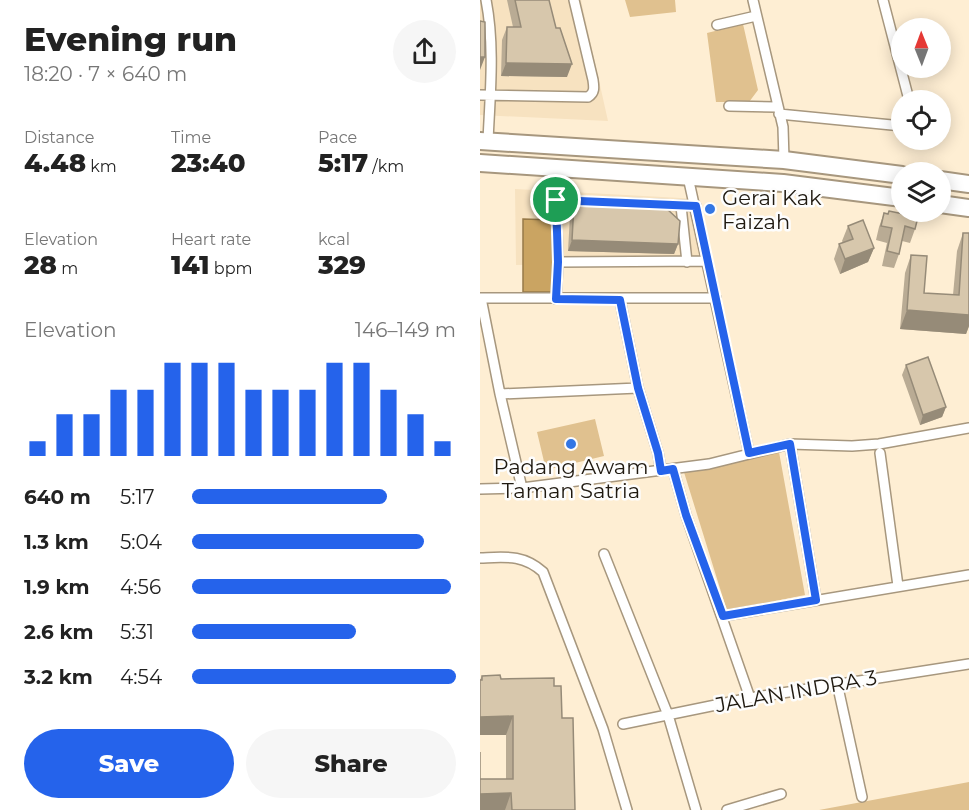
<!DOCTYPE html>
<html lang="en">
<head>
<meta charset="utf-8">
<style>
	:root { --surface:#fff; --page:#f6f6f6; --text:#222; --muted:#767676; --accent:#2563eb }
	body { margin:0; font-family:Montserrat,sans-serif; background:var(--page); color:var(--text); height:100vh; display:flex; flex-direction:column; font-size:22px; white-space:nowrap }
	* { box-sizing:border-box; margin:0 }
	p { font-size:20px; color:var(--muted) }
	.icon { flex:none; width:33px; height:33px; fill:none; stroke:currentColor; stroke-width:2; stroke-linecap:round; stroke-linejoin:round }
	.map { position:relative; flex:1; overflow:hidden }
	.drawer { display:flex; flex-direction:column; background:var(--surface); width:480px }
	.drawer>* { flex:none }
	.needle { width:39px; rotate:359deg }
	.controls { position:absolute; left:411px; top:18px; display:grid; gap:12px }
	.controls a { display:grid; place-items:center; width:60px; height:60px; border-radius:50%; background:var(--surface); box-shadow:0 3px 15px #0003; font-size:30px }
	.pin { position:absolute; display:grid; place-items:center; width:51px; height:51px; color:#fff; margin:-26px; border:3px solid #fff; border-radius:50%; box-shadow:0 2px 6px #0007 }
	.round { display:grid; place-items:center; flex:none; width:63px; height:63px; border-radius:32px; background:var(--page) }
	.headline { display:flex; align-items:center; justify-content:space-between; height:102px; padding:0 24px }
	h1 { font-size:33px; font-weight:800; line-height:45px }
	.stats { display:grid; grid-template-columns:repeat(3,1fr); gap:9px; height:102px; padding:6px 24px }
	.stats div { display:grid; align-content:center }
	.stats b { font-size:26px; font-weight:800 }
	.stats small { font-size:16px; font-weight:400 }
	.stats p { font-size:16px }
	.chart { height:168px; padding:12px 24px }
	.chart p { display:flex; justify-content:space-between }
	.chart svg { width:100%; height:108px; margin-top:6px; stroke:var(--accent); stroke-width:6 }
	.cta { display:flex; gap:12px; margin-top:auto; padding:12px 24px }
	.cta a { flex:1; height:69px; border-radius:36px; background:var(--accent); color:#fff; font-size:24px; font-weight:800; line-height:69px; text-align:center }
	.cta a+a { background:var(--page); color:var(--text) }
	ul { padding:0 24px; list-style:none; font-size:20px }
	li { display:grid; grid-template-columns:96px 72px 1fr; align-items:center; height:45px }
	li i { height:15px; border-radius:8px; background:var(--accent) }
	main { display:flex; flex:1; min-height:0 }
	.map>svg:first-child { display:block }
	.built { fill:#f7e2c0 }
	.green { fill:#e0c18f }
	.water { fill:#caa462; stroke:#977a49; stroke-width:1.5 }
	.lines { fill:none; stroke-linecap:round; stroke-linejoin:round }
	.minor-casing { stroke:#a7977e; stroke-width:12 }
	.trunk-casing { stroke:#a7977e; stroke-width:20 }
	.minor { stroke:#fff; stroke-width:9 }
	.trunk { stroke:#fff; stroke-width:16 }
	.wall { fill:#b9ab94 }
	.shaded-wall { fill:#968b78 }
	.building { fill:#d7c7ac; stroke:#968b78; stroke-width:1.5 }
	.route-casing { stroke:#fff; stroke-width:12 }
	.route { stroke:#2563eb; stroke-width:8 }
	.poi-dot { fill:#3376e4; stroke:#fdfdfd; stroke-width:2 }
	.labels { text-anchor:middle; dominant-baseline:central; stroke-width:5; stroke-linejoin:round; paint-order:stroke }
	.poi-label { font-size:21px; fill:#1f1910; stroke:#fdfdfd; text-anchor:start }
	.street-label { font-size:21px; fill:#1f1910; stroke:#fdfdfd }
</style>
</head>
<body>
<main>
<section class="drawer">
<div class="headline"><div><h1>Evening run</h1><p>18:20 · 7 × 640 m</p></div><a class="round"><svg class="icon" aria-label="share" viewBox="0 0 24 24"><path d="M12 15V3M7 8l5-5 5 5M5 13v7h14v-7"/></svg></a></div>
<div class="stats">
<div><p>Distance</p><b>4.48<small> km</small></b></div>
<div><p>Time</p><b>23:40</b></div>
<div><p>Pace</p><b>5:17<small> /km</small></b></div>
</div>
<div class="stats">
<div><p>Elevation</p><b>28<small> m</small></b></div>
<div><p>Heart rate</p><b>141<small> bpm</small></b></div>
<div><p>kcal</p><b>329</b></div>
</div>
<div class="chart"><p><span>Elevation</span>146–149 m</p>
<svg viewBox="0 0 160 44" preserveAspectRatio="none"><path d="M5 44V38M15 44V27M25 44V27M35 44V17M45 44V17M55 44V6M65 44V6M75 44V6M85 44V17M95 44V17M105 44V17M115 44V6M125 44V6M135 44V17M145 44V27M155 44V38"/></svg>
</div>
<ul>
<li><b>640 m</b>5:17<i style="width:74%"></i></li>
<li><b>1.3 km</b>5:04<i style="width:88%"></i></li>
<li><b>1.9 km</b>4:56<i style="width:98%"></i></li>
<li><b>2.6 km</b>5:31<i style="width:62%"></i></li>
<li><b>3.2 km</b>4:54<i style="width:100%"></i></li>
</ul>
<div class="cta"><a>Save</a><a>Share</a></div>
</section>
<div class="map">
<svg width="489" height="810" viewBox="0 0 489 810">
	<rect width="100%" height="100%" fill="#feeed3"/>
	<path class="built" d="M0,0H101L128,121L0,115Z
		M35,189L219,199L230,262L36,265Z"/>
	<path class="green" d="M145,0H195L196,12L150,17Z
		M263,24L278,90L269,102H236L227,33Z
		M115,419L124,456L66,470L57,432Z
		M299,452L325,595L247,611L203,469Z
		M489,782V810H339Z"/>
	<path class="water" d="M43,219L74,220L73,292H43Z"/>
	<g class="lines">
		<defs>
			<path id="minor" d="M6,0C15,46 10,95 8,141
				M273,0L303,127L304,160
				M403,0L429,100
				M237,25L276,16
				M0,95L108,97C115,93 114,87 113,80L94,0
				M249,106L296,107
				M299,114L422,126
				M208,177L269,453
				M59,200L216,206
				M76,200L78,262L76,299
				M201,206L207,262
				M78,262L227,261
				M0,298H236
				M1,298L20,394L42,488
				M140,300L158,388L178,453L181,471
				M20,394L158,388
				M310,444L336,600
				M400,453L418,586
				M193,469L206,515L270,698
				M0,489L42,488L229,464L310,444L372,446L399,444L489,428
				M124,554L188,715L216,810
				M0,558C25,557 43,554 63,572L123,729L147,810
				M243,616L489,575
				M357,683L382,797
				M143,724L270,698L489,664
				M247,810L301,794"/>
			<path id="trunk" d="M0,141L304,160L422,175
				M0,163L303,183L422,198
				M460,180L489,184
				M460,204L489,208"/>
		</defs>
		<use href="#minor" class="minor-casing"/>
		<use href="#trunk" class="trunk-casing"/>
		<use href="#minor" class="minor"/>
		<use href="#trunk" class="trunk"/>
	</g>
	<path class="wall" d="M27,0H69L87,77L21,76L22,40L27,27H33Z
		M94,204L198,244L194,254L88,251L90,215Z
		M404,213L435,229L430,243L422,241L419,254L414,268L402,266L407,243L396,240L399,227Z
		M368,226L394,248L388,262L360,274L354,259L359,244L363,243L362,241Z
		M483,233H489V326L486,334L420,329L425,273L431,255L444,293L473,295L477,251Z
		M426,365L466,407L462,417L440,425L422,375Z
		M2,676L21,679L74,686L82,718L95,810H0V779H26V735H0V680Z"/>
	<path class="shaded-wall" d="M0,57H5L0,70Z
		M26,63L92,64L87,77L21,76Z
		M92,240L198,244L194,254L88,251Z
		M394,248L388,262L360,274L365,259Z
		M427,310L489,315V326L486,334L420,329Z
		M466,407L462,417L440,425L443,415Z
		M33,716L26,735H0V717Z
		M31,793L25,810H0V794Z"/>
	<path class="building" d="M35,0H69L76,28H80L92,64L26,63L27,27H41Z
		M0,21L5,22V57H0Z
		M94,204L187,209L200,221L198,244L92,240Z
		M409,211L438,217L435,229L425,226L419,254L407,251L412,228L401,226L404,213L408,214Z
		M383,220L394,248L365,259L359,244L373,239L368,226Z
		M483,233H489V315L427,310L431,255L447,256L444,293L479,295Z
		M448,357L466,407L443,415L426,365Z
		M20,675L21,679L74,678V686H81L82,718H93L95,810H32L31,793L0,794V752V779H33V716L0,717V680H2V676Z"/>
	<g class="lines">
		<defs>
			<path id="route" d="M76,200L216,206L269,453L310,444L336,600L243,616L206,515L193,469L181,471L178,453L158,388L140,300L76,299L78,262Z"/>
		</defs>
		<use href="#route" class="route-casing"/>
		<use href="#route" class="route"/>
	</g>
	<g class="poi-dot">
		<circle cx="230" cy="209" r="6"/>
		<circle cx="91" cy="444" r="6"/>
	</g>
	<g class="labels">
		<g class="poi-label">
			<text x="242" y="197">Gerai Kak<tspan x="242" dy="24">Faizah</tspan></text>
			<text x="91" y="466" text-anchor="middle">Padang Awam<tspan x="91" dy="24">Taman Satria</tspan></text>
		</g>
		<g class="street-label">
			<text transform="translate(316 691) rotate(-10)">JALAN INDRA 3</text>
		</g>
	</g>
</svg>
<div class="controls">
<a><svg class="needle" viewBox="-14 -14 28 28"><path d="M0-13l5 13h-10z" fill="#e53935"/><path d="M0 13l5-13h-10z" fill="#767676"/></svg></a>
<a><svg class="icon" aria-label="locate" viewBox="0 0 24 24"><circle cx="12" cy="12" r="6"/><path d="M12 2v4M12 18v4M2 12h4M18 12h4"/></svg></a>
<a><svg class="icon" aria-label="layers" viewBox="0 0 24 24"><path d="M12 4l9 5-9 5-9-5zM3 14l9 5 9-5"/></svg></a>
</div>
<div class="pin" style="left:76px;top:200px;background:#1e9e55"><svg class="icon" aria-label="arrive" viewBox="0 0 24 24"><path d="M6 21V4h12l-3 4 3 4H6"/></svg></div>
</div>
</main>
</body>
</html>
